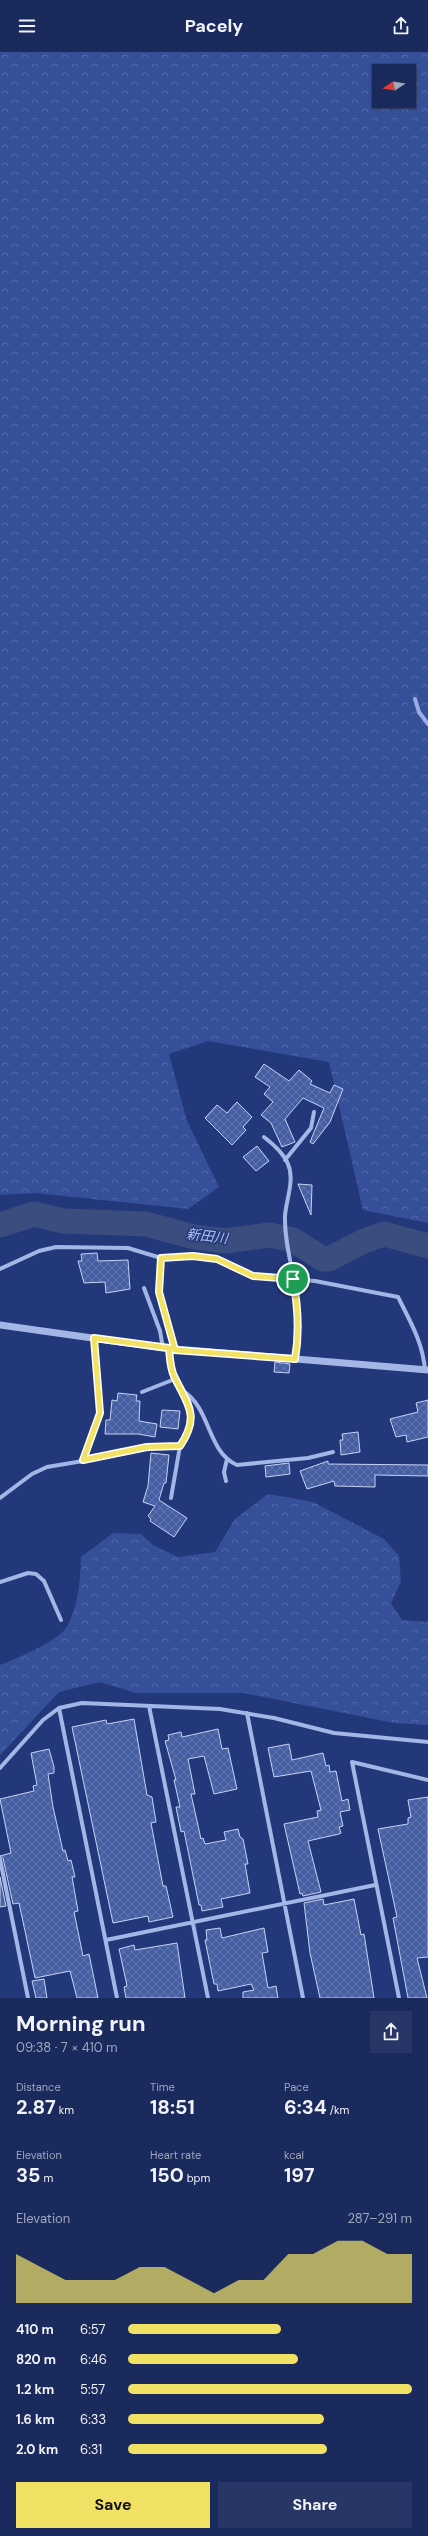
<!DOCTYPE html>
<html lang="en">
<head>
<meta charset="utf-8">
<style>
	:root { --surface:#1a2a5c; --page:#273665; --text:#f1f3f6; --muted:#9fa7bb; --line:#384672; --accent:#f1e266 }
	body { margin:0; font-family:"DM Sans","Noto Sans JP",sans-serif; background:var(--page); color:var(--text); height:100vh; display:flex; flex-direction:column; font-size:15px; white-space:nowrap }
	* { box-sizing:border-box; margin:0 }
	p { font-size:13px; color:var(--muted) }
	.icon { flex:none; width:22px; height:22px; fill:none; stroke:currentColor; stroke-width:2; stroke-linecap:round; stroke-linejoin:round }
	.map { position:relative; height:1946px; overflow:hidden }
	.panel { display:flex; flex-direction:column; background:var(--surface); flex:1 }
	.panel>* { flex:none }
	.needle { width:26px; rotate:258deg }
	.tools { position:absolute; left:372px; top:12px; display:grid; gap:8px }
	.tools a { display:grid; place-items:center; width:44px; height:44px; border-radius:0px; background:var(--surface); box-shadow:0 1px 3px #0004,0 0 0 1px var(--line); font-size:20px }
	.pin { position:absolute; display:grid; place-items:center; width:34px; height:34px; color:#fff; margin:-17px; border:2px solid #fff; border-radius:50%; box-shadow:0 1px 4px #0007 }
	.round { display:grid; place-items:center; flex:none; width:42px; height:42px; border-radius:0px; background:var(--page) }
	.overview { display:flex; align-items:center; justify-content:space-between; height:68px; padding:0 16px }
	h1 { font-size:22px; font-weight:700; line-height:30px }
	.stats { display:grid; grid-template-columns:repeat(3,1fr); gap:6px; height:68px; padding:4px 16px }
	.stats div { display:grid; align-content:center }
	.stats b { font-size:20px; font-weight:700 }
	.stats small { font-size:11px; font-weight:400 }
	.stats p { font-size:11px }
	.chart { height:112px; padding:8px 16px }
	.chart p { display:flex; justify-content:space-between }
	.chart svg { width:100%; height:72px; margin-top:4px; fill:var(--accent); opacity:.7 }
	.action { display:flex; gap:8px; margin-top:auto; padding:8px 16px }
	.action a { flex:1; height:46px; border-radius:0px; background:var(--accent); color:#111; font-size:16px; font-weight:700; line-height:46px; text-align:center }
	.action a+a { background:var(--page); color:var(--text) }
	ul { padding:0 16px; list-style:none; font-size:13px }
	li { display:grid; grid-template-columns:64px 48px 1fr; align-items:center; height:30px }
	li i { height:10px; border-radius:5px; background:var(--accent) }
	header { display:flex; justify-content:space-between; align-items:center; height:52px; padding:0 16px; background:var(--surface); font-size:18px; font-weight:700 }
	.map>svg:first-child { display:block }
	.forest { fill:url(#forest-crowns); fill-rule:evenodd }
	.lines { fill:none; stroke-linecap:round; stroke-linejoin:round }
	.stream { stroke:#98aee6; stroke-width:4 }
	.river { stroke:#3b4c7e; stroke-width:25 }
	.building { fill:url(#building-cross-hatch); stroke:#c7d3f4 }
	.minor { stroke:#a4b6e5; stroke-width:4 }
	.tertiary { stroke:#a4b6e5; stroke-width:7 }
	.route-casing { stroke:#fff; stroke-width:8 }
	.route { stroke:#f1e266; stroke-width:5 }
	.labels { text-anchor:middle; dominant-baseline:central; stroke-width:3; stroke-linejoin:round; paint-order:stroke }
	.water-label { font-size:14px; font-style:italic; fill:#afc0ed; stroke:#22387b }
</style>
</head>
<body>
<header><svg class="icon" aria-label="menu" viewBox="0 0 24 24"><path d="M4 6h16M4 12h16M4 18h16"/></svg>Pacely<svg class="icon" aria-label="share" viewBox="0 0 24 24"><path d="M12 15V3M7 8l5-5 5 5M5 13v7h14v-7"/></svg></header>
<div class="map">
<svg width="428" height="1946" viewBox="0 0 428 1946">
	<defs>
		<pattern id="forest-crowns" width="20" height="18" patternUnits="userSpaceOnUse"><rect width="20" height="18" fill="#354f99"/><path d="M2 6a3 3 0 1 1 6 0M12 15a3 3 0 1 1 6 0" fill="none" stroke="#5369a8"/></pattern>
		<pattern id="building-cross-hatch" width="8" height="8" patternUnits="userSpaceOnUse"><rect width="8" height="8" fill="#465fa2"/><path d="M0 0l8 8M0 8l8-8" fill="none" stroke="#6277b0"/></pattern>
	</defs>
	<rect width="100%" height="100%" fill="#22387b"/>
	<path class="forest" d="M0,0H428V1171L363,1158L329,1010L208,989L169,1002L187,1069L219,1135L188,1157L35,1141L0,1143ZM379,19H409V49H379Z
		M268,1442L313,1450L384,1487L399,1504L401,1530L391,1551L402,1568L428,1570V1673L394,1671L244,1641H136L100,1630L59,1640L0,1703V1613C14,1608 59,1588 66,1576C79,1555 80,1528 81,1505L113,1481L141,1482L153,1493L178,1505L215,1500L235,1467Z"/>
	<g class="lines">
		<path class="stream" d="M415,647L419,660L428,672"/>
		<path class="river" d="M0,1173L34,1162L63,1169L146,1172L194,1185L225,1189L270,1183L293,1188L323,1207H329L364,1189L384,1182L428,1194"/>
	</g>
	<path class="building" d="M264,1012L289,1029L299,1018L312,1029L310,1032L330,1041L334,1033L343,1037L330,1070L313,1092L310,1090L324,1056L303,1046L285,1067L295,1090L282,1095L271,1071L261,1063L273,1050L264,1042L270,1035L255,1025Z
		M237,1050L252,1065L243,1075L246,1078L232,1093L205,1066L217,1053L227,1061Z
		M257,1094L269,1109L256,1119L243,1105Z
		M298,1132L312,1133L311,1163Z
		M97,1201L98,1209L128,1208L130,1237L106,1241L105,1230L84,1231L78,1209H82L81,1202Z
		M275,1310L290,1312L289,1321L274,1320Z
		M118,1341L137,1343L136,1349H140L139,1369L157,1372L155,1385L138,1382H105L106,1368H110L112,1348L117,1349Z
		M428,1348V1385L407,1390L406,1383L396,1385L390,1367L418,1360L416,1351Z
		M162,1358L180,1359L178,1377L160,1375Z
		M358,1380L360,1400L341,1403L340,1388H343L342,1382Z
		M151,1401L169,1403L166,1431H164L159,1448L187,1466L174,1485L150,1469L151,1467L148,1464L155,1454L143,1450L148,1434Z
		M328,1409V1412L428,1413V1424L375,1423V1435L335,1434L334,1429L307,1437L300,1419Z
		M289,1411L290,1422L266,1425L265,1414Z
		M134,1667L147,1743L152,1745L156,1770L151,1771L163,1834H166L173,1865L149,1870L148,1864L113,1871L72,1675L106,1668L107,1672Z
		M218,1677L222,1697L228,1696L237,1737L214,1742L204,1704L188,1707L195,1742H191L201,1787L203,1786L205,1792L226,1788L224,1780L238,1777L240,1785L243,1787L248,1812H245L250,1841L221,1847L223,1855L202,1859L201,1853H199L184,1779L181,1780L176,1755H180L174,1728H176L165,1689L169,1688L168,1683L181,1680L182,1685Z
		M289,1692L292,1708L323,1701L326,1714L329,1713L330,1720L336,1719L342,1749L348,1747L350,1758L340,1760L343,1774L339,1775L341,1781L339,1782L308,1789L321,1840L303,1844L302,1841L300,1842L284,1772L318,1765L317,1759L321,1758L311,1719L274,1725L268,1696Z
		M49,1697L54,1715V1721L48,1722L53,1755L63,1799L65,1798L68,1809L71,1808L75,1825H72L78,1859L74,1860L83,1904L89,1902L98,1946H77L70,1919L35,1926L19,1851L13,1852L3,1806L0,1804L11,1801L0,1747L34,1739L33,1734L37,1733L31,1701Z
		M428,1745V1905L417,1906L427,1946H408L393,1866L397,1865L378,1777L408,1772V1766L411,1765L408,1748Z
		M0,1825L6,1854L0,1855Z
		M323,1847L324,1853L354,1847L361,1883L364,1882L374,1946H320L310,1901L304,1851Z
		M220,1876L222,1886L264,1876L268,1900L262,1901L268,1936L276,1934L278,1946H243V1940L254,1938L251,1932L218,1939L217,1932H214L205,1888H207L206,1878Z
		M177,1891L185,1946H126L124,1935L127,1934L126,1929L119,1897L134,1893L135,1898Z
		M44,1927L47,1946H36L32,1929Z"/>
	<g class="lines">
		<path class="minor" d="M264,1085C273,1092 284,1102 288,1112C295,1128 286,1148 285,1164C284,1195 296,1225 298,1255C299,1273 298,1289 295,1307
			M285,1108L311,1076L314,1060
			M161,1206L159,1240L175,1297
			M0,1217L39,1199L56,1195L128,1196L161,1206L193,1204L217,1207L253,1224L315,1229L398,1245C410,1269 423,1291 425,1318
			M144,1236L160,1279L163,1296
			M169,1296L171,1316L187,1348L191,1372L180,1394L171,1446
			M183,1339C211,1356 207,1400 237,1413L308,1406L333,1400
			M142,1340L175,1327
			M83,1409L100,1361L94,1287
			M226,1429L224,1420L227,1407
			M0,1446L32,1422L47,1415L101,1406L147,1395L180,1394
			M0,1530L28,1521L36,1522L44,1529L61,1568
			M149,1654L208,1946
			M59,1656L117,1946
			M247,1661L303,1946
			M0,1716L43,1668L59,1656L82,1651L220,1657L274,1666L334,1681L428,1690
			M0,1807L28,1946
			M106,1888L375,1833
			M399,1946L352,1710L428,1728"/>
		<path class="tertiary" d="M0,1273L163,1296L428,1318"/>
	</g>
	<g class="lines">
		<defs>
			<path id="route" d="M293,1227L253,1224L217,1207L193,1204L161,1206L159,1240L175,1298L169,1296C170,1306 170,1316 174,1324C187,1352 201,1363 180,1394L147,1395L83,1408L100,1361L94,1286L169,1296L175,1298L295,1307C300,1279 298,1254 293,1227"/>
		</defs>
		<use href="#route" class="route-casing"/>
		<use href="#route" class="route"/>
	</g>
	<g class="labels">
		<g class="water-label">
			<text transform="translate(207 1184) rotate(7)">新田川</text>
		</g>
	</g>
</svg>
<div class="tools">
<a><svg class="needle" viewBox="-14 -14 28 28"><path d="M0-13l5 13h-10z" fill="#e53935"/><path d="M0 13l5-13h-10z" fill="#9fa7bb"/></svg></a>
</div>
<div class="pin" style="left:293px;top:1227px;background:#1e9e55"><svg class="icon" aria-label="arrive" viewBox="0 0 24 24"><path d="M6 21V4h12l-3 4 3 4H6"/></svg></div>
</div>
<section class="panel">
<div class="overview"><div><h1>Morning run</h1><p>09:38 · 7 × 410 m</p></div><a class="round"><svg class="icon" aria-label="share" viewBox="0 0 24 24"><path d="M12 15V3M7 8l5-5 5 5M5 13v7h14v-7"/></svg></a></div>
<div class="stats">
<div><p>Distance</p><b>2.87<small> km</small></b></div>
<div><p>Time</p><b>18:51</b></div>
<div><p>Pace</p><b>6:34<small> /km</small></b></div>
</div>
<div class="stats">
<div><p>Elevation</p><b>35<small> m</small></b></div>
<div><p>Heart rate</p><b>150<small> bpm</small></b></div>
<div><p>kcal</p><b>197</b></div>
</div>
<div class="chart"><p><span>Elevation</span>287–291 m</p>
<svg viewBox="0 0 160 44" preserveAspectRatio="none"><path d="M0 44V14L10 22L20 30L30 30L40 30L50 22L60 22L70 30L80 38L90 30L100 30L110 14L120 14L130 6L140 6L150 14L160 14V44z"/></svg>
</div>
<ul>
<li><b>410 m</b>6:57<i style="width:54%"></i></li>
<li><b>820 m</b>6:46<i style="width:60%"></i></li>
<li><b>1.2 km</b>5:57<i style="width:100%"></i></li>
<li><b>1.6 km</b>6:33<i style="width:69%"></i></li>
<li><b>2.0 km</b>6:31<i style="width:70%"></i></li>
</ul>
<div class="action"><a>Save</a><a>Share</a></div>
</section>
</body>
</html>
